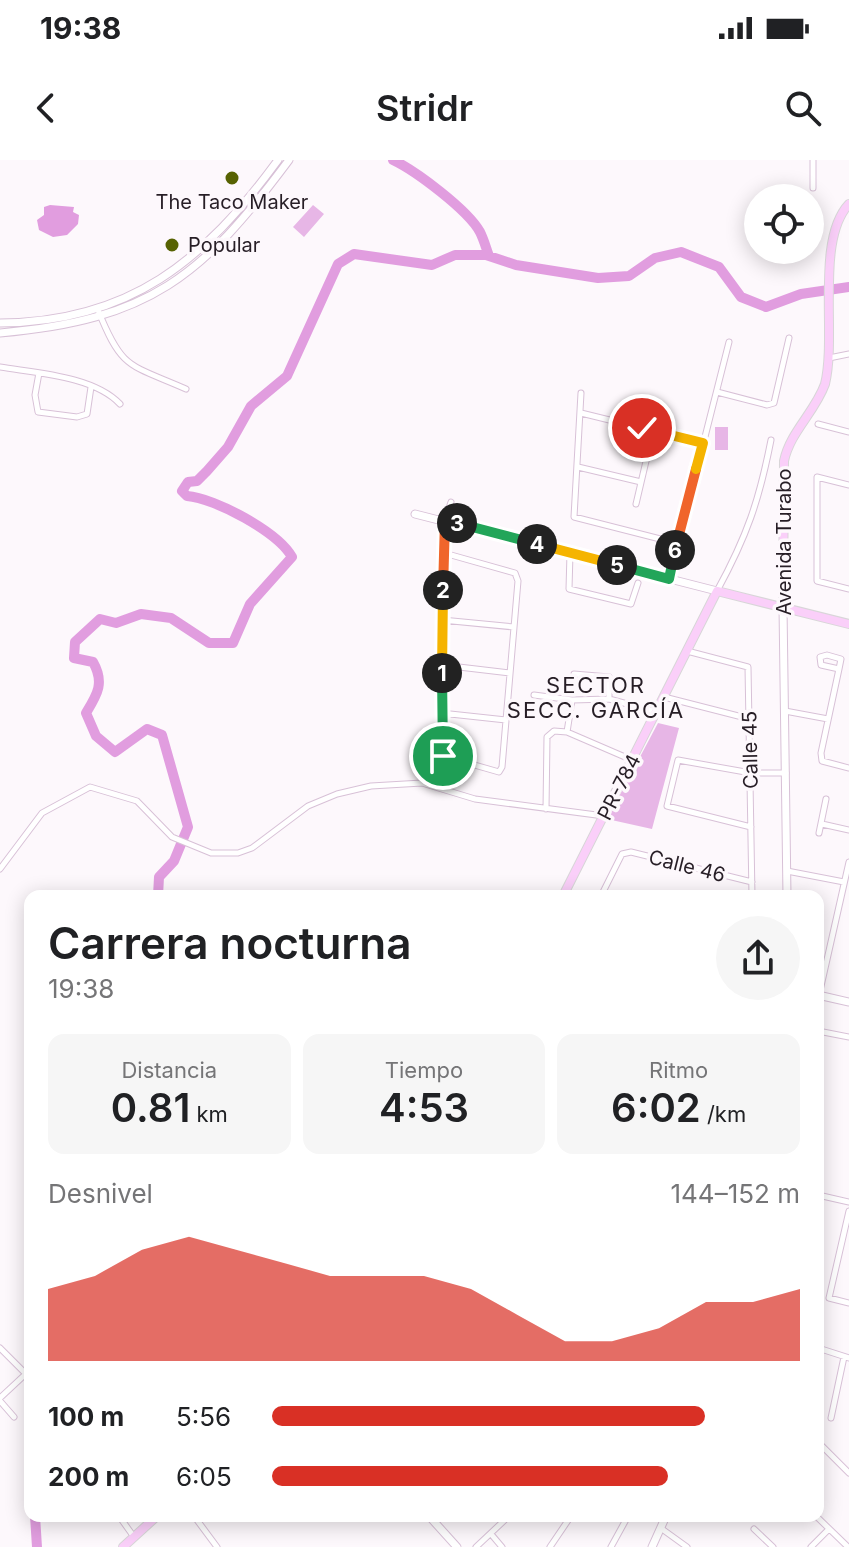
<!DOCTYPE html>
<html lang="es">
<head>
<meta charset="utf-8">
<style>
	:root { --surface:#fff; --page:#f6f6f6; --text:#202124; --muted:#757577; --accent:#d93025 }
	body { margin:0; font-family:Inter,sans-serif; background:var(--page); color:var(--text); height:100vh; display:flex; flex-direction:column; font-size:30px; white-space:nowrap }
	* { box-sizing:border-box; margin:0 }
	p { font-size:26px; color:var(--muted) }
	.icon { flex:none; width:44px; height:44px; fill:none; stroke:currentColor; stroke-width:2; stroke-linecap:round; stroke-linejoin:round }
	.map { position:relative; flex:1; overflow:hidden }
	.side { position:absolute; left:24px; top:730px; width:800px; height:632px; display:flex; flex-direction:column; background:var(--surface); border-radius:16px; box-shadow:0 4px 20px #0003 }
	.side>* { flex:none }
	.controls { position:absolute; left:744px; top:24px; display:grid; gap:16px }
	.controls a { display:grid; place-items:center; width:80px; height:80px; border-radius:50%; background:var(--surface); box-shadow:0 4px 20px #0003; font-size:40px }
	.pin { position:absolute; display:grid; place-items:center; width:68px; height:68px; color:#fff; margin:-34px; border:4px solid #fff; border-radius:50%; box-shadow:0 2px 8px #0007 }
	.km { position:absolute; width:40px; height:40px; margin:-20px; border-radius:50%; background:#222; color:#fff; font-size:22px; line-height:40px; text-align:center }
	.round { display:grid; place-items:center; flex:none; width:84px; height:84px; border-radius:42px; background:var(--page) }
	.overview { display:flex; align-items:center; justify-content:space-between; height:136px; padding:0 24px }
	h1 { font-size:44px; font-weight:600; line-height:60px }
	.figures { display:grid; grid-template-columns:repeat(3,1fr); gap:12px; height:136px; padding:8px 24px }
	.figures div { display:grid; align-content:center; border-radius:16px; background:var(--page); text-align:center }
	.figures b { font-size:40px; font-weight:600 }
	.figures small { font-size:22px; font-weight:400 }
	.figures p { font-size:22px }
	.chart { height:224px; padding:16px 24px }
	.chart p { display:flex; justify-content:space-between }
	.chart svg { width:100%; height:144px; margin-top:8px; fill:var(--accent); opacity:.7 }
	ul { padding:0 24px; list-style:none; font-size:26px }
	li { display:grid; grid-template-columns:128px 96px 1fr; align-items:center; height:60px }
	li i { height:20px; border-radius:10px; background:var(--accent) }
	.status { display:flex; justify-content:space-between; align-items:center; height:56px; padding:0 40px; background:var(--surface); direction:ltr }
	.status svg { height:22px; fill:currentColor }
	header { display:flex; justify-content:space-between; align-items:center; height:104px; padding:0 24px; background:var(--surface); font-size:36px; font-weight:600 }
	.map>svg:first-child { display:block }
	.green { fill:#e7b6e6 }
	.water { fill:#e19ddf }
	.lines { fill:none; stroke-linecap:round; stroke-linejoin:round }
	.river { stroke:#e19ddf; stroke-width:10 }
	.street-casing { stroke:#d8c1d7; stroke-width:7 }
	.secondary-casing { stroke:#d8c1d7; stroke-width:9 }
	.primary-casing { stroke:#d8d6d8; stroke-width:10 }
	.street { stroke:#fff; stroke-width:5 }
	.secondary { stroke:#fff; stroke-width:7 }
	.primary { stroke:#facff9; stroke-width:8 }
	.split-1-casing { stroke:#fff; stroke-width:16 }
	.split-2-casing { stroke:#fff; stroke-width:16 }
	.split-3-casing { stroke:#fff; stroke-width:16 }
	.split-4-casing { stroke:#fff; stroke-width:16 }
	.split-5-casing { stroke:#fff; stroke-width:16 }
	.split-6-casing { stroke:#fff; stroke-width:16 }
	.split-7-casing { stroke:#fff; stroke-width:16 }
	.split-8-casing { stroke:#fff; stroke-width:16 }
	.split-1 { stroke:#22a559; stroke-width:10 }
	.split-2 { stroke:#f5b400; stroke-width:10 }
	.split-3 { stroke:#f0652b; stroke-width:10 }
	.split-4 { stroke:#22a559; stroke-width:10 }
	.split-5 { stroke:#f5b400; stroke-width:10 }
	.split-6 { stroke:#22a559; stroke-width:10 }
	.split-7 { stroke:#f0652b; stroke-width:10 }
	.split-8 { stroke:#f5b400; stroke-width:10 }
	.poi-dot { fill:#576202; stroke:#fdf8fc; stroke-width:3 }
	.labels { text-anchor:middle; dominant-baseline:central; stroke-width:7; stroke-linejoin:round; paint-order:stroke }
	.poi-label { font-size:20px; fill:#271e26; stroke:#fdf8fc }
	.street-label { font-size:20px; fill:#271e26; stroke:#fdf8fc }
	.neighbourhood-label { font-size:22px; letter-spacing:2px; fill:#271e26; stroke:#fdf8fc }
</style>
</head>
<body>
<div class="status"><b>19:38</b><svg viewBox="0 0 49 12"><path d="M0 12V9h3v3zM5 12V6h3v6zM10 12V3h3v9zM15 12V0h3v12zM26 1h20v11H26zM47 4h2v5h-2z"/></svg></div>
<header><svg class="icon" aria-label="back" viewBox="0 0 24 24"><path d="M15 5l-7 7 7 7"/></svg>Stridr<svg class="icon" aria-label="search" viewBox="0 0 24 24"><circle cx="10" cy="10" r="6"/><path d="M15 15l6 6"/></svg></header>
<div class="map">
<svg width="849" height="1387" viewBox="0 0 849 1387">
	<rect width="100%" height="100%" fill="#fdf8fc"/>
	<path class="green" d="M313,45L324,54L304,77L293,67Z
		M715,267H728V290H715Z
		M658,563L679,568L652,669L607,659Z"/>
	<path class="water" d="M50,45L74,47L73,52L79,55L78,64L67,75L53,77L39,70L37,60L44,55V47Z"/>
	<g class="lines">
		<path class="river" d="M393,0C416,11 468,50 480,72C484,80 486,88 489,96
			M158,736L159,717L174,701L188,667L162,575L147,569L115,592L96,576L86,553C97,535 105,523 93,502L74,498L75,482L100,459L116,463L141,454L171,458L209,483H233L250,444L292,397C278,372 215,338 187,336L182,331L188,322L197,321L207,311L228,287L251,246L287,216L338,104L354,94L432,105L455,95H486L516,105L598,118L629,116L655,98L681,92L719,107L741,137L766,147L801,134L849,127
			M35,1356L37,1387"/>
		<defs>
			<path id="street" d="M813,28V0
				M98,150C122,210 129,204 186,229
				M829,198L849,194
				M0,207C36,213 94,216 120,244
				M39,213L35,235L38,252L77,257L87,254L91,227
				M717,232L767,245L774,243L789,178
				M581,233L574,357L676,383
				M581,253L703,283
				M818,264L849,272
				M578,307L641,322
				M849,325L817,317V421L849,429
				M636,344L647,297
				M444,393L515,413L518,421L502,607L499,612L443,596L444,393L445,360L451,342
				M570,393L569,429L631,444L638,423
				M669,419L729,182
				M717,431C747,376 759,341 771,280
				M442,460L514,467
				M687,491L748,507L752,736
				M827,495L841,499L839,509L821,505L820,497Z
				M442,505L510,513
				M839,509L821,593L822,601L849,608
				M574,514L609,517V539
				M534,535L572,540L609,539L657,552
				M664,537L750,559
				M785,551L828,559
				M441,553L506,560
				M567,572L572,540
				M546,649L547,577L554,571L567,572L632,600
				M822,664L849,670
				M751,667L667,646L678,600L751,613H786
				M819,673L826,639
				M0,709L42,653L90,627L137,641L172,677L211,693H238L252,688L308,646L337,634L371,626L422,623L475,639L604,656
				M787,711L844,722
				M601,736L622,694L631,692L752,722
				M819,835L849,702
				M818,871L849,877
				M818,1035L849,1042
				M849,1051L829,1138L849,1143
				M0,1188L26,1214
				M818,1188L849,1198
				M0,1238L30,1210
				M0,1241L14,1257
				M831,1258L844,1197
				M818,1282L849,1313
				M119,1356L134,1377
				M194,1356L217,1387
				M816,1356L848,1387
				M662,1369L687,1387
				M754,1369L773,1387
				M491,1374L502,1387
				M476,1387L509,1356
				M550,1387L571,1356
				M611,1387L628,1356
				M811,1387L829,1369"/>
			<path id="secondary" d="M0,163C130,162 204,101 278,0
				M0,173C149,160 202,117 289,0
				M415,354L717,431
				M783,447L787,736
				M818,835L849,842
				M429,1356L457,1387
				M652,1387L666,1356"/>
			<path id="primary" d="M783,447L784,301C790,272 815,252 825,224C837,175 815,80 849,44
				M563,736L717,431L849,464
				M123,1387L157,1356"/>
		</defs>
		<use href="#street" class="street-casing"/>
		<use href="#secondary" class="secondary-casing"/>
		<use href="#primary" class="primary-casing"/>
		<use href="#street" class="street"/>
		<use href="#secondary" class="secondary"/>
		<use href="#primary" class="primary"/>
	</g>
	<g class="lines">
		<defs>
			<path id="split-1" d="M442,513L443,596"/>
			<path id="split-2" d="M442,513L443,430"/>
			<path id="split-3" d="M443,430L445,360L457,363"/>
			<path id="split-4" d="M457,363L537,384"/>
			<path id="split-5" d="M537,384L617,405"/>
			<path id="split-6" d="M617,405L669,419L675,390"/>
			<path id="split-7" d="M675,390L696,309"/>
			<path id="split-8" d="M642,268L703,283L696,309"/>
		</defs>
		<use href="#split-1" class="split-1-casing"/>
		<use href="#split-2" class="split-2-casing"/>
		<use href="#split-3" class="split-3-casing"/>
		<use href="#split-4" class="split-4-casing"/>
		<use href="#split-5" class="split-5-casing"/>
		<use href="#split-6" class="split-6-casing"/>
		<use href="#split-7" class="split-7-casing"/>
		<use href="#split-8" class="split-8-casing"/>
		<use href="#split-1" class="split-1"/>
		<use href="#split-2" class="split-2"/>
		<use href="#split-3" class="split-3"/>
		<use href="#split-4" class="split-4"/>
		<use href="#split-5" class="split-5"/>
		<use href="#split-6" class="split-6"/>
		<use href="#split-7" class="split-7"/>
		<use href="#split-8" class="split-8"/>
	</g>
	<g class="poi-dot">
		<circle cx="232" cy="18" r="8"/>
		<circle cx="172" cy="85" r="8"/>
	</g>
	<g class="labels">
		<g class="poi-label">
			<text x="232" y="42">The Taco Maker</text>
			<text x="188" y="85" text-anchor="start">Popular</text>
		</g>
		<g class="street-label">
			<text transform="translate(784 382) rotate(-90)">Avenida Turabo</text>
			<text transform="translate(750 590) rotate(-91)">Calle 45</text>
			<text transform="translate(619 627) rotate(-63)">PR-784</text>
			<text transform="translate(687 706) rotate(14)">Calle 46</text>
		</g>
		<g class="neighbourhood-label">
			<text x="596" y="525">SECTOR<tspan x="596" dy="25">SECC. GARCÍA</tspan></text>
		</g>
	</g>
</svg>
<div class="controls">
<a><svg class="icon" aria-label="locate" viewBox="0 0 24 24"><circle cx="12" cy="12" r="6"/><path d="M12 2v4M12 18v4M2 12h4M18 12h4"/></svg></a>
</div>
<div class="pin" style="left:443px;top:596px;background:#1e9e55"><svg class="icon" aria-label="arrive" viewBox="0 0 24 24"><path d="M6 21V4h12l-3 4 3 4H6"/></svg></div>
<div class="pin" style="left:642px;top:268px;background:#d93025"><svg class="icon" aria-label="check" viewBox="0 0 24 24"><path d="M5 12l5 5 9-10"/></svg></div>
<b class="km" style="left:442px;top:513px">1</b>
<b class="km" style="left:443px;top:430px">2</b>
<b class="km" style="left:457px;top:363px">3</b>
<b class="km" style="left:537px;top:384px">4</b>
<b class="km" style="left:617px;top:405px">5</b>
<b class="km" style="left:675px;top:390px">6</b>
<section class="side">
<div class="overview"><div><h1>Carrera nocturna</h1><p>19:38</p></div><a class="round"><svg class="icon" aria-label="share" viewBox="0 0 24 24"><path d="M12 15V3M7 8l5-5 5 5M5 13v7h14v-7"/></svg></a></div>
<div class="figures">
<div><p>Distancia</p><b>0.81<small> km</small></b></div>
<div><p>Tiempo</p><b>4:53</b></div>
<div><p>Ritmo</p><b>6:02<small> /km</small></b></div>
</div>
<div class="chart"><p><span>Desnivel</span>144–152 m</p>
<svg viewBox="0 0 160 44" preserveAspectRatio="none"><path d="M0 44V22L10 18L20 10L30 6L40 10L50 14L60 18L70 18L80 18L90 22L100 30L110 38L120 38L130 34L140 26L150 26L160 22V44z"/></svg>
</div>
<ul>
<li><b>100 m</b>5:56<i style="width:82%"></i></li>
<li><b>200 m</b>6:05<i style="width:75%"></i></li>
</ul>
</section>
</div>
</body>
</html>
